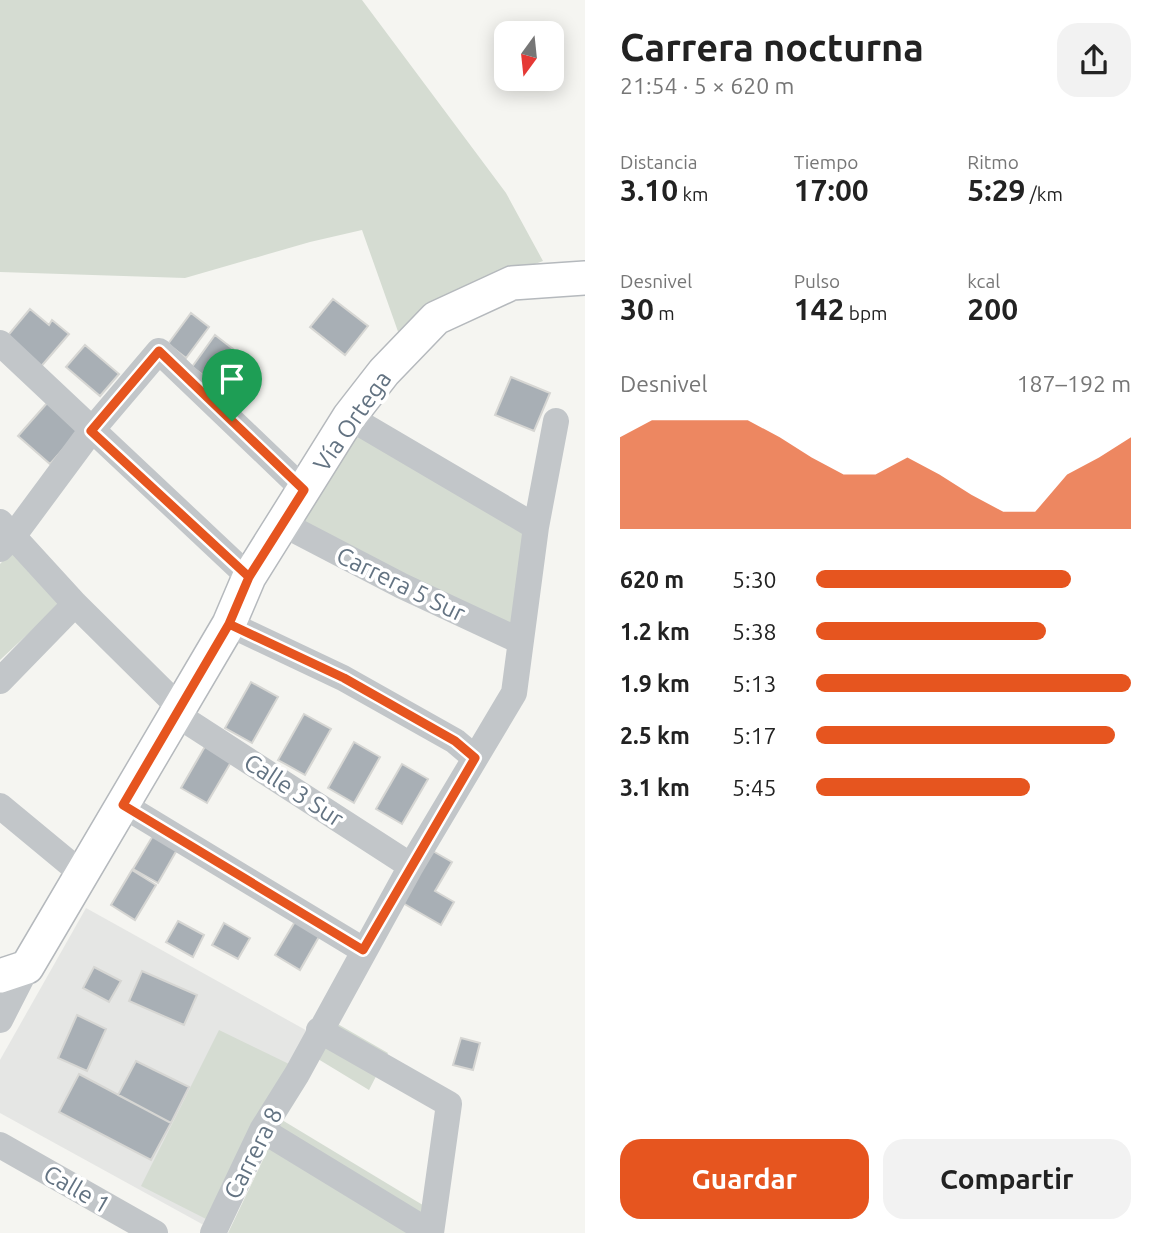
<!DOCTYPE html>
<html lang="es">
<head>
<meta charset="utf-8">
<style>
	:root { --surface:#fff; --page:#f2f2f2; --text:#222; --muted:#767676; --accent:#e6551f }
	body { margin:0; font-family:Ubuntu,sans-serif; background:var(--page); color:var(--text); height:100vh; display:flex; flex-direction:column; font-size:26px; white-space:nowrap }
	* { box-sizing:border-box; margin:0 }
	p { font-size:23px; color:var(--muted) }
	.icon { flex:none; width:38px; height:38px; fill:none; stroke:currentColor; stroke-width:2; stroke-linecap:round; stroke-linejoin:round }
	.map { position:relative; flex:1; overflow:hidden }
	.details { display:flex; flex-direction:column; background:var(--surface); width:581px }
	.details>* { flex:none }
	.needle { width:46px; rotate:195deg }
	.fabs { position:absolute; left:494px; top:21px; display:grid; gap:14px }
	.fabs a { display:grid; place-items:center; width:70px; height:70px; border-radius:14px; background:var(--surface); box-shadow:0 4px 18px #0003; font-size:35px }
	.pin { position:absolute; display:grid; place-items:center; width:60px; height:60px; color:#fff; margin:-72px -30px; border-radius:50% 50% 50% 0; rotate:-45deg; box-shadow:0 0 7px #0007 }
	.pin .icon { rotate:45deg }
	.round { display:grid; place-items:center; flex:none; width:74px; height:74px; border-radius:21px; background:var(--page) }
	.head { display:flex; align-items:center; justify-content:space-between; height:119px; padding:0 35px }
	h1 { font-size:38px; font-weight:600; line-height:52px }
	.figures { display:grid; grid-template-columns:repeat(3,1fr); gap:10px; height:119px; padding:7px 35px }
	.figures div { display:grid; align-content:center }
	.figures b { font-size:30px; font-weight:600 }
	.figures small { font-size:19px; font-weight:400 }
	.figures p { font-size:19px }
	.chart { height:196px; padding:14px 35px }
	.chart p { display:flex; justify-content:space-between }
	.chart svg { width:100%; height:126px; margin-top:7px; fill:var(--accent); opacity:.7 }
	.primary-button { display:flex; gap:14px; margin-top:auto; padding:14px 35px }
	.primary-button a { flex:1; height:80px; border-radius:21px; background:var(--accent); color:#fff; font-size:28px; font-weight:600; line-height:80px; text-align:center }
	.primary-button a+a { background:var(--page); color:var(--text) }
	ul { padding:0 35px; list-style:none; font-size:23px }
	li { display:grid; grid-template-columns:112px 84px 1fr; align-items:center; height:52px }
	li i { height:18px; border-radius:9px; background:var(--accent) }
	main { display:flex; flex:1; min-height:0 }
	.map>svg:first-child { display:block }
	.built { fill:#e5e6e4 }
	.green { fill:#d5dcd2 }
	.building { fill:#a8afb5; stroke:#d6d6d3; stroke-width:2 }
	.lines { fill:none; stroke-linecap:round; stroke-linejoin:round }
	.major-casing { stroke:#b5b9bd; stroke-width:36 }
	.minor { stroke:#c2c6c9; stroke-width:26 }
	.major { stroke:#fff; stroke-width:33 }
	.route-casing { stroke:#fff; stroke-width:14 }
	.route { stroke:#e6551f; stroke-width:9 }
	.labels { text-anchor:middle; dominant-baseline:central; stroke-width:7; stroke-linejoin:round; paint-order:stroke }
	.street-label { font-size:24px; fill:#637382; stroke:#fff }
</style>
</head>
<body>
<main>
<div class="map">
<svg width="585" height="1233" viewBox="0 0 585 1233">
	<rect width="100%" height="100%" fill="#f5f5f1"/>
	<path class="built" d="M86,908L311,1033L211,1229L0,1113V1060Z"/>
	<path class="green" d="M0,0H362L506,193L543,261L431,304L401,340L362,230L310,242L185,278L0,272Z
		M353,427L530,531L516,634L301,523Z
		M14,549L61,603L0,660V564Z
		M336,1023L388,1053L369,1090L318,1059Z
		M219,1030L289,1064L210,1221L141,1186Z
		M282,1120L441,1216L439,1233H228Z"/>
	<path class="building" d="M333,299L368,326L345,355L310,327Z
		M30,309L49,325L52,320L69,334L38,370L5,339Z
		M191,313L209,327L186,358L168,344Z
		M215,335L233,349L210,380L192,367Z
		M85,345L119,374L100,396L66,367Z
		M511,377L550,393L534,431L495,415Z
		M48,402L80,430L50,464L18,436Z
		M251,682L278,697L252,743L225,728Z
		M304,714L331,729L305,775L278,760Z
		M354,742L380,757L354,803L328,788Z
		M207,743L234,757L207,803L181,788Z
		M402,764L428,779L402,824L376,809Z
		M154,834L178,848L158,883L133,869Z
		M431,850L452,862L435,891L454,902L441,925L401,902Z
		M132,870L156,885L135,920L111,905Z
		M296,920L320,935L300,970L275,955Z
		M178,921L204,935L193,957L166,942Z
		M224,923L250,938L238,959L212,945Z
		M94,967L121,981L109,1002L83,988Z
		M142,971L197,995L184,1025L129,1001Z
		M77,1015L106,1029L87,1071L58,1058Z
		M461,1038L480,1043L473,1070L453,1065Z
		M136,1061L189,1087L171,1123L118,1095Z
		M79,1074L171,1123L151,1160L59,1112Z"/>
	<g class="lines">
		<defs>
			<path id="major" d="M0,976L27,967L229,624L249,577L349,417L384,372L436,318L512,283L585,278"/>
		</defs>
		<use href="#major" class="major-casing"/>
		<path class="minor" d="M0,343L249,577
			M349,417L536,527
			M0,522L75,604L180,708
			M283,524L402,586L520,641
			M0,549L14,535L91,431L159,351L304,490
			M229,624L343,678L455,741L475,758
			M0,681L75,604
			M176,714L411,866
			M123,805L363,950
			M0,806L81,873
			M0,1020L27,967
			M319,1030L449,1104L431,1233
			M262,1130L431,1233
			M0,1145L155,1233
			M213,1233L262,1130L297,1074L411,866L514,693L536,527L556,421"/>
		<use href="#major" class="major"/>
	</g>
	<g class="lines">
		<defs>
			<path id="route" d="M232,421L304,490L249,577L229,624L123,805L363,950L475,758L455,741L344,678L229,624L249,577L91,431L159,351L232,421"/>
		</defs>
		<use href="#route" class="route-casing"/>
		<use href="#route" class="route"/>
	</g>
	<g class="labels">
		<g class="street-label">
			<text transform="translate(352 421) rotate(-55)">Vía Ortega</text>
			<text transform="translate(401 584) rotate(26)">Carrera 5 Sur</text>
			<text transform="translate(294 790) rotate(33)">Calle 3 Sur</text>
			<text transform="translate(253 1153) rotate(-63)">Carrera 8</text>
			<text transform="translate(77 1189) rotate(30)">Calle 1</text>
		</g>
	</g>
</svg>
<div class="fabs">
<a><svg class="needle" viewBox="-14 -14 28 28"><path d="M0-13l5 13h-10z" fill="#e53935"/><path d="M0 13l5-13h-10z" fill="#767676"/></svg></a>
</div>
<div class="pin" style="left:232px;top:421px;background:#1e9e55"><svg class="icon" aria-label="arrive" viewBox="0 0 24 24"><path d="M6 21V4h12l-3 4 3 4H6"/></svg></div>
</div>
<section class="details">
<div class="head"><div><h1>Carrera nocturna</h1><p>21:54 · 5 × 620 m</p></div><a class="round"><svg class="icon" aria-label="share" viewBox="0 0 24 24"><path d="M12 15V3M7 8l5-5 5 5M5 13v7h14v-7"/></svg></a></div>
<div class="figures">
<div><p>Distancia</p><b>3.10<small> km</small></b></div>
<div><p>Tiempo</p><b>17:00</b></div>
<div><p>Ritmo</p><b>5:29<small> /km</small></b></div>
</div>
<div class="figures">
<div><p>Desnivel</p><b>30<small> m</small></b></div>
<div><p>Pulso</p><b>142<small> bpm</small></b></div>
<div><p>kcal</p><b>200</b></div>
</div>
<div class="chart"><p><span>Desnivel</span>187–192 m</p>
<svg viewBox="0 0 160 44" preserveAspectRatio="none"><path d="M0 44V12L10 6L20 6L30 6L40 6L50 12L60 19L70 25L80 25L90 19L100 25L110 32L120 38L130 38L140 25L150 19L160 12V44z"/></svg>
</div>
<ul>
<li><b>620 m</b>5:30<i style="width:81%"></i></li>
<li><b>1.2 km</b>5:38<i style="width:73%"></i></li>
<li><b>1.9 km</b>5:13<i style="width:100%"></i></li>
<li><b>2.5 km</b>5:17<i style="width:95%"></i></li>
<li><b>3.1 km</b>5:45<i style="width:68%"></i></li>
</ul>
<div class="primary-button"><a>Guardar</a><a>Compartir</a></div>
</section>
</main>
</body>
</html>
